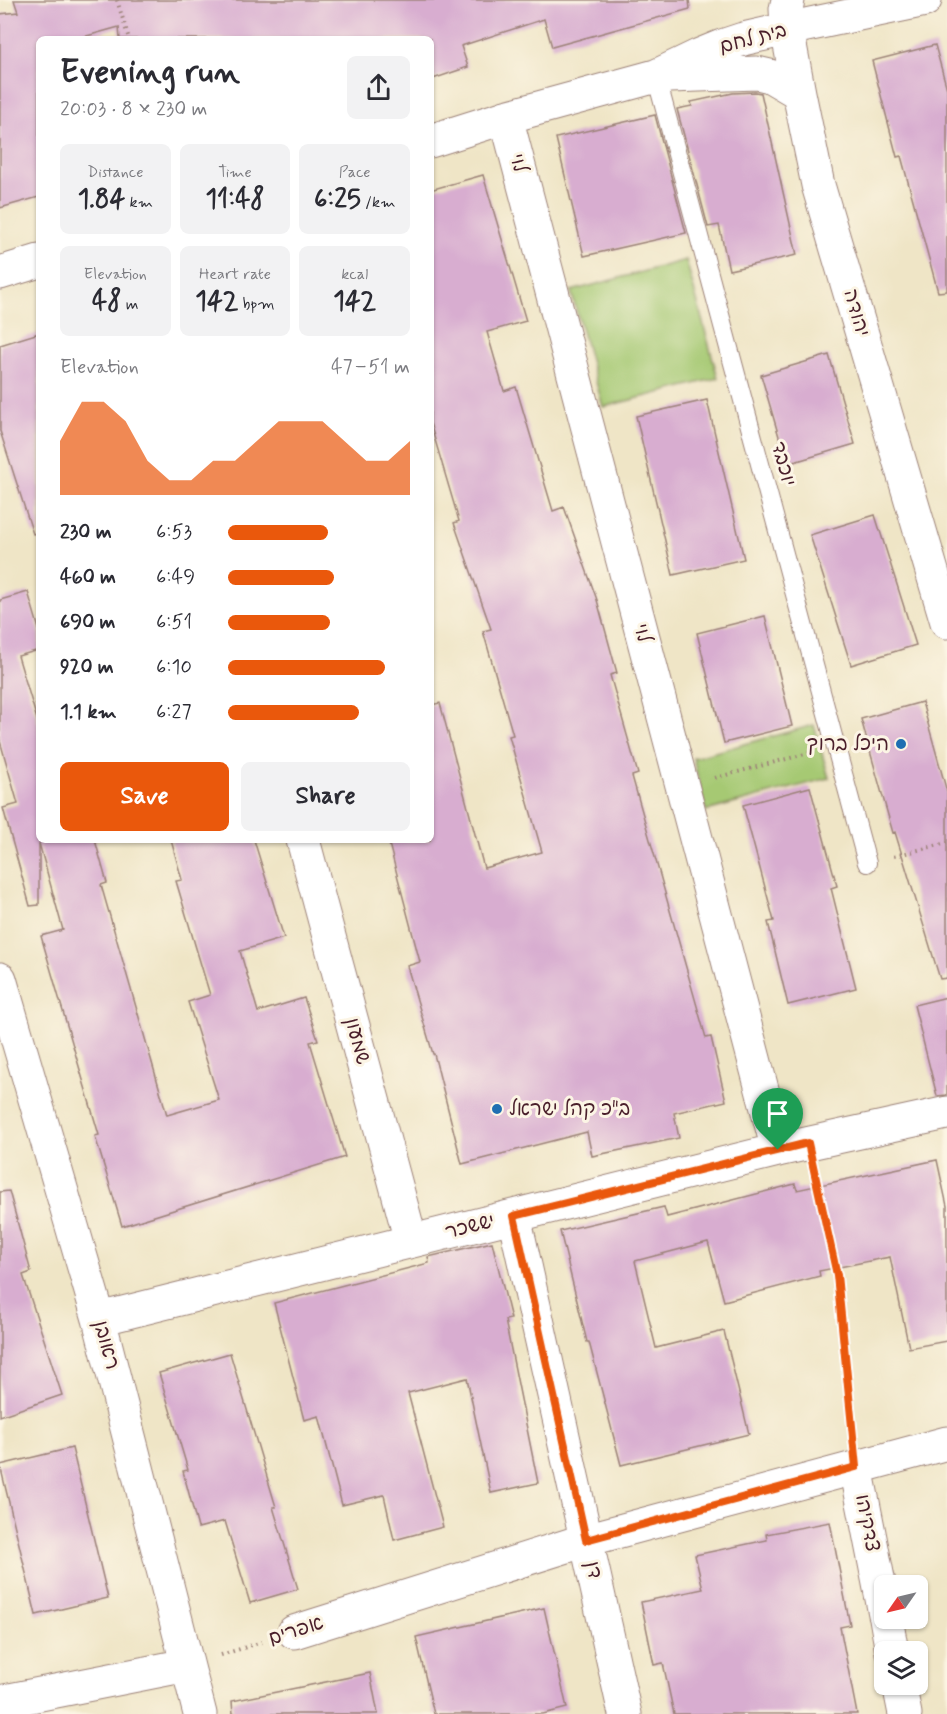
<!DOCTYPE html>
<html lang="en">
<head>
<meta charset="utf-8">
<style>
	:root { --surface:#fff; --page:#f2f2f3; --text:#2b2b33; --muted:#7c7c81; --accent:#ea580c }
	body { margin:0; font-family:Mynerve,"Playpen Sans Hebrew",sans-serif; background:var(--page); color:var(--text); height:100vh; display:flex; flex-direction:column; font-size:22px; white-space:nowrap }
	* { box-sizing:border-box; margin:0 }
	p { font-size:20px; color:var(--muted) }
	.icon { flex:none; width:33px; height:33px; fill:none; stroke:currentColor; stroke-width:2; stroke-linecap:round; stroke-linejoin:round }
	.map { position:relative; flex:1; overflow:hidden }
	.sheet { position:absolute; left:36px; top:36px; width:398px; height:807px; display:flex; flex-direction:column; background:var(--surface); border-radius:9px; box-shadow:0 2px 4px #0004 }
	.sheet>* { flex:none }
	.needle { width:39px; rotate:236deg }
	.fabs { position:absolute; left:874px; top:1575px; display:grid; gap:12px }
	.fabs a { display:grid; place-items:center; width:54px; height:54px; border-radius:9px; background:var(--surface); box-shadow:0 2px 4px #0004; font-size:30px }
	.pin { position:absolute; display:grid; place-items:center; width:51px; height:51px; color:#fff; margin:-62px -26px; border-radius:50% 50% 50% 0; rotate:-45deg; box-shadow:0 0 6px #0007 }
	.pin .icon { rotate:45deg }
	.round { display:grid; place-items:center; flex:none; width:63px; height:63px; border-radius:9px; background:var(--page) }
	.summary { display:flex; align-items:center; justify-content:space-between; height:102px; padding:0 24px }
	h1 { font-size:33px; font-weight:700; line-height:45px }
	.figures { display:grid; grid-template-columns:repeat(3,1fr); gap:9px; height:102px; padding:6px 24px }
	.figures div { display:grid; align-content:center; border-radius:9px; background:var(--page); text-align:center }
	.figures b { font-size:26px; font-weight:700 }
	.figures small { font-size:16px; font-weight:400 }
	.figures p { font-size:16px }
	.chart { height:168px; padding:12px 24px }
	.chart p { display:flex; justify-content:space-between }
	.chart svg { width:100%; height:108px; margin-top:6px; fill:var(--accent); opacity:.7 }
	.cta { display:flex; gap:12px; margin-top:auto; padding:12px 24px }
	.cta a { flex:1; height:69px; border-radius:9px; background:var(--accent); color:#fff; font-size:24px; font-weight:700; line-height:69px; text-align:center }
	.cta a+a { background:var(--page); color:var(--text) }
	ul { padding:0 24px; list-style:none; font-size:20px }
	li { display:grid; grid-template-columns:96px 72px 1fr; align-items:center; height:45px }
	li i { height:15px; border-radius:8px; background:var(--accent) }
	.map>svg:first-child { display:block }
	.green { fill:#a6c973; stroke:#78744f; stroke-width:1.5 }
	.building { fill:#d8add0 }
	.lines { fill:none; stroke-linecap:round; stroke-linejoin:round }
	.service-casing { stroke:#9c8278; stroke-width:20 }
	.minor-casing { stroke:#9c8278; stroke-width:35 }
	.tertiary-casing { stroke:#9c8278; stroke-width:35 }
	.path { stroke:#9c8278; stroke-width:4; stroke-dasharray:1.5 4.5; stroke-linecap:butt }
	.service { stroke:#fff; stroke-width:18 }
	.minor { stroke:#fff; stroke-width:33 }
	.tertiary { stroke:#fff; stroke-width:33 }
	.route-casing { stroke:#fff; stroke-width:12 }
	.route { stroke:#ea580c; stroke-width:8 }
	.poi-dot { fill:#1f6fb2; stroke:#fcf5e5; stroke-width:2 }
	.labels { text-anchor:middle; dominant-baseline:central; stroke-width:6; stroke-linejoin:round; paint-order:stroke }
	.street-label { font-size:20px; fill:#4a1f2b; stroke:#fcf5e5 }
	.poi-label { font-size:20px; fill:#4a1f2b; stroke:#fcf5e5; text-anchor:end }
</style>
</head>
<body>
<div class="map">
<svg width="947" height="1714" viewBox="0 0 947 1714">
	<rect width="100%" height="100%" fill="#fcf5e5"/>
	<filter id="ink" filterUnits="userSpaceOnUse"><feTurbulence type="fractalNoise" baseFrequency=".0167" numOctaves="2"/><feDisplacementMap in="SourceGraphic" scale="12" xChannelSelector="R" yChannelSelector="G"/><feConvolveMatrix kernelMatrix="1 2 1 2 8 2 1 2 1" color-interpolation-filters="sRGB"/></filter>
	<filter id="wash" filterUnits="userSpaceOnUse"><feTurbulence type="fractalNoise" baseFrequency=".008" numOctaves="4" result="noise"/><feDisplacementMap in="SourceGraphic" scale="24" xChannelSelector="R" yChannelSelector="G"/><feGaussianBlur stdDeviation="1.35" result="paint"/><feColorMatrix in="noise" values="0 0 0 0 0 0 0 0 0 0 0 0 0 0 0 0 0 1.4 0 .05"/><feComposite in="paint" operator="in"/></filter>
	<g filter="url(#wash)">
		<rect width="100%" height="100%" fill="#efe5c6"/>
		<path class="green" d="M686,260L718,378L603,407L571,291Z
			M814,725L829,778L706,811L693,758Z"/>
		<g id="blocks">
			<path class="building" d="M14,0H689L690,9L552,47L544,19L461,46L468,67L430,80V39H120L119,27L76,39H39V197L0,208V14L18,12Z
				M935,45L947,89V291L938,292L901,156L897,157L872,61Z
				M755,92L761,93L797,255L729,270L719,225L708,227L677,109L692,106L691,102L733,93Z
				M655,115L686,233L584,256L556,138Z
				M483,175L526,321L487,332L504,391L516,387L553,511L564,507L597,600L617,673L610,675L638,774L632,776L706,1038L711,1037L726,1101L674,1113L679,1138L592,1156L587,1132L462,1164L434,1054H433L407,966L420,962L388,840H430V705L440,703L484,868L542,852L509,736L513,735L483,631L491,629L454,523L459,521L430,423V190Z
				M39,333V533L33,534L0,431V345Z
				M829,355L855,444L787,464L761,375Z
				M707,400L744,559L673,575L636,416Z
				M875,515L916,645L851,665L810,535Z
				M28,592L39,629V650L18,656L39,726V840H95L107,883L101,885L167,1115L219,1100L188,1002L210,995L176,881L182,880L171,840H254L284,938L240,951L258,1012L304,998L318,1040L310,1042L345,1157L122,1226L95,1136L99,1135L41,936L63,930L39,843V905L30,906L3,808L18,804L0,741V600Z
				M765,616L792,726L724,743L697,633Z
				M922,702L947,792V978L940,979L895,832L893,833L861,719Z
				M810,787L837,886L831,888L856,988L788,1005L768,922L774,921L743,805Z
				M947,997V1095L937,1096L914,1005Z
				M937,1160L947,1206V1341L909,1348L890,1257L819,1271L820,1276L724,1301L708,1242L635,1261L656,1348L724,1331L749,1434L621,1465L589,1342H587L560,1231L664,1207L667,1217L795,1184L797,1190Z
				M9,1191L31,1272L23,1275L62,1395L0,1416V1192Z
				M492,1242L511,1319L505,1320L538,1483L491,1493L467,1378L408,1393L443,1527L394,1540L384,1495L342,1505L319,1416L304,1420L274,1303L429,1263L428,1257Z
				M230,1353L276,1507H273L298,1589L250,1603L225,1521L198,1528L183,1471L188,1470L159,1373Z
				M72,1448L108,1598L36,1615L0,1465Z
				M830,1522L850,1625L840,1627L857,1714H674L663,1663L654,1665L641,1602L703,1589L695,1555L767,1540L766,1534Z
				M544,1608L567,1708L543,1714H434L416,1637Z
				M370,1673L378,1714H233L232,1701Z"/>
		</g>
	</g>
	<g filter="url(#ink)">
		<use href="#blocks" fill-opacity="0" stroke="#9c8278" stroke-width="1.5"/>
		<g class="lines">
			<defs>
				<path id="service" d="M656,76L867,863"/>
				<path id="minor" d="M787,29L925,0
					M506,117L778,1150
					M303,840L411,1241
					M0,979L99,1319L200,1714
					M514,1216L625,1714
					M99,1319L778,1150L947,1113
					M856,1467L885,1614
					M886,1618L892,1652
					M294,1632L586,1540L947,1443
					M899,1684L905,1714
					M0,1702L187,1665"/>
				<path id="tertiary" d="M788,0L786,9L787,29L799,93L818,185L947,622
					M670,76L757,73L770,76L799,93
					M430,141L506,117L656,76L700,55L722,46L743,39L787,29
					M0,273L39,261"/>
			</defs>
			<use href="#service" class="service-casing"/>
			<use href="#minor" class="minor-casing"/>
			<use href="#tertiary" class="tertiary-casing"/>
			<path class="path" d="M117,0L129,39
				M715,778L809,753
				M894,856L947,843
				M815,1176L837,1275L853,1432
				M221,1655L262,1642"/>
			<use href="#service" class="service"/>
			<use href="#minor" class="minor"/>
			<use href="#tertiary" class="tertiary"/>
		</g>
	</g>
	<g class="lines" filter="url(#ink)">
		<defs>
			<path id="route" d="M808,1143L837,1275L856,1467L586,1540L514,1216Z"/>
		</defs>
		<use href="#route" class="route-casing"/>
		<use href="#route" class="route"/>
	</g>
	<g class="poi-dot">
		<circle cx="901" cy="744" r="6"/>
		<circle cx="497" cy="1109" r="6"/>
	</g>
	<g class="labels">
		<g class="street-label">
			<text transform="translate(753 39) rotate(-15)">בית לחם</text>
			<text transform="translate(518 163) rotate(75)">לוי</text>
			<text transform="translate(856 313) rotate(74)">יהודה</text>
			<text transform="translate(783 464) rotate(75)">יוכבד</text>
			<text transform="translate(642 633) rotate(75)">לוי</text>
			<text transform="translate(357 1041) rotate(75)">שמעון</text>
			<text transform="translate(470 1227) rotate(-14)">יששכר</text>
			<text transform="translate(106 1345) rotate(75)">ראובן</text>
			<text transform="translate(867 1523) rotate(79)">צדקיהו</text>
			<text transform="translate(593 1570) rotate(77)">דן</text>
			<text transform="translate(296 1631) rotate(-18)">אפרים</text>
		</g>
		<g class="poi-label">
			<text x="889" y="744">היכל ברוך</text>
			<text x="509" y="1109" text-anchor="start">ב"כ קהל ישראל</text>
		</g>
	</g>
</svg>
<div class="fabs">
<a><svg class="needle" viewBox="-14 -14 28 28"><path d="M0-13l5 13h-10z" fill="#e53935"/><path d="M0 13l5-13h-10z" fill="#7c7c81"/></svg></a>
<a><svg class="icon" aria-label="layers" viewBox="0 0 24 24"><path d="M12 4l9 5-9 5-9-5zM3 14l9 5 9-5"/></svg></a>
</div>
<div class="pin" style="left:778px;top:1150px;background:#1e9e55"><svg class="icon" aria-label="arrive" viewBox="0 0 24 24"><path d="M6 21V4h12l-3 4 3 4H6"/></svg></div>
<section class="sheet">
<div class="summary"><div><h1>Evening run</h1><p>20:03 · 8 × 230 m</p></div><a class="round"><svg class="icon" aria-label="share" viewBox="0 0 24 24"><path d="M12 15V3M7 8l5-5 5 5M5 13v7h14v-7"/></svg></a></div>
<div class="figures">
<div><p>Distance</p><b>1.84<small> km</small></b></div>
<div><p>Time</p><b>11:48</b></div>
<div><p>Pace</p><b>6:25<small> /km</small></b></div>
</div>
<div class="figures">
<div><p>Elevation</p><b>48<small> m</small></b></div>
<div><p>Heart rate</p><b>142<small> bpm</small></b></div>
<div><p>kcal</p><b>142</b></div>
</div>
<div class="chart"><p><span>Elevation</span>47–51 m</p>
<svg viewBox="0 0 160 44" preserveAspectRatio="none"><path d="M0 44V22L10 6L20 6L30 14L40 30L50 38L60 38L70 30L80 30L90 22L100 14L110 14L120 14L130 22L140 30L150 30L160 22V44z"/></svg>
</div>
<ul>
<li><b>230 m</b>6:53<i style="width:55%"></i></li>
<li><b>460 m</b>6:49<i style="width:58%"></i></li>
<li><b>690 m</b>6:51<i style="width:56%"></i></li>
<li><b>920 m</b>6:10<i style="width:86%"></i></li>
<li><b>1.1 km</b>6:27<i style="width:72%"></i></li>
</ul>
<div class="cta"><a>Save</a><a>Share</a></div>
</section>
</div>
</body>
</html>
